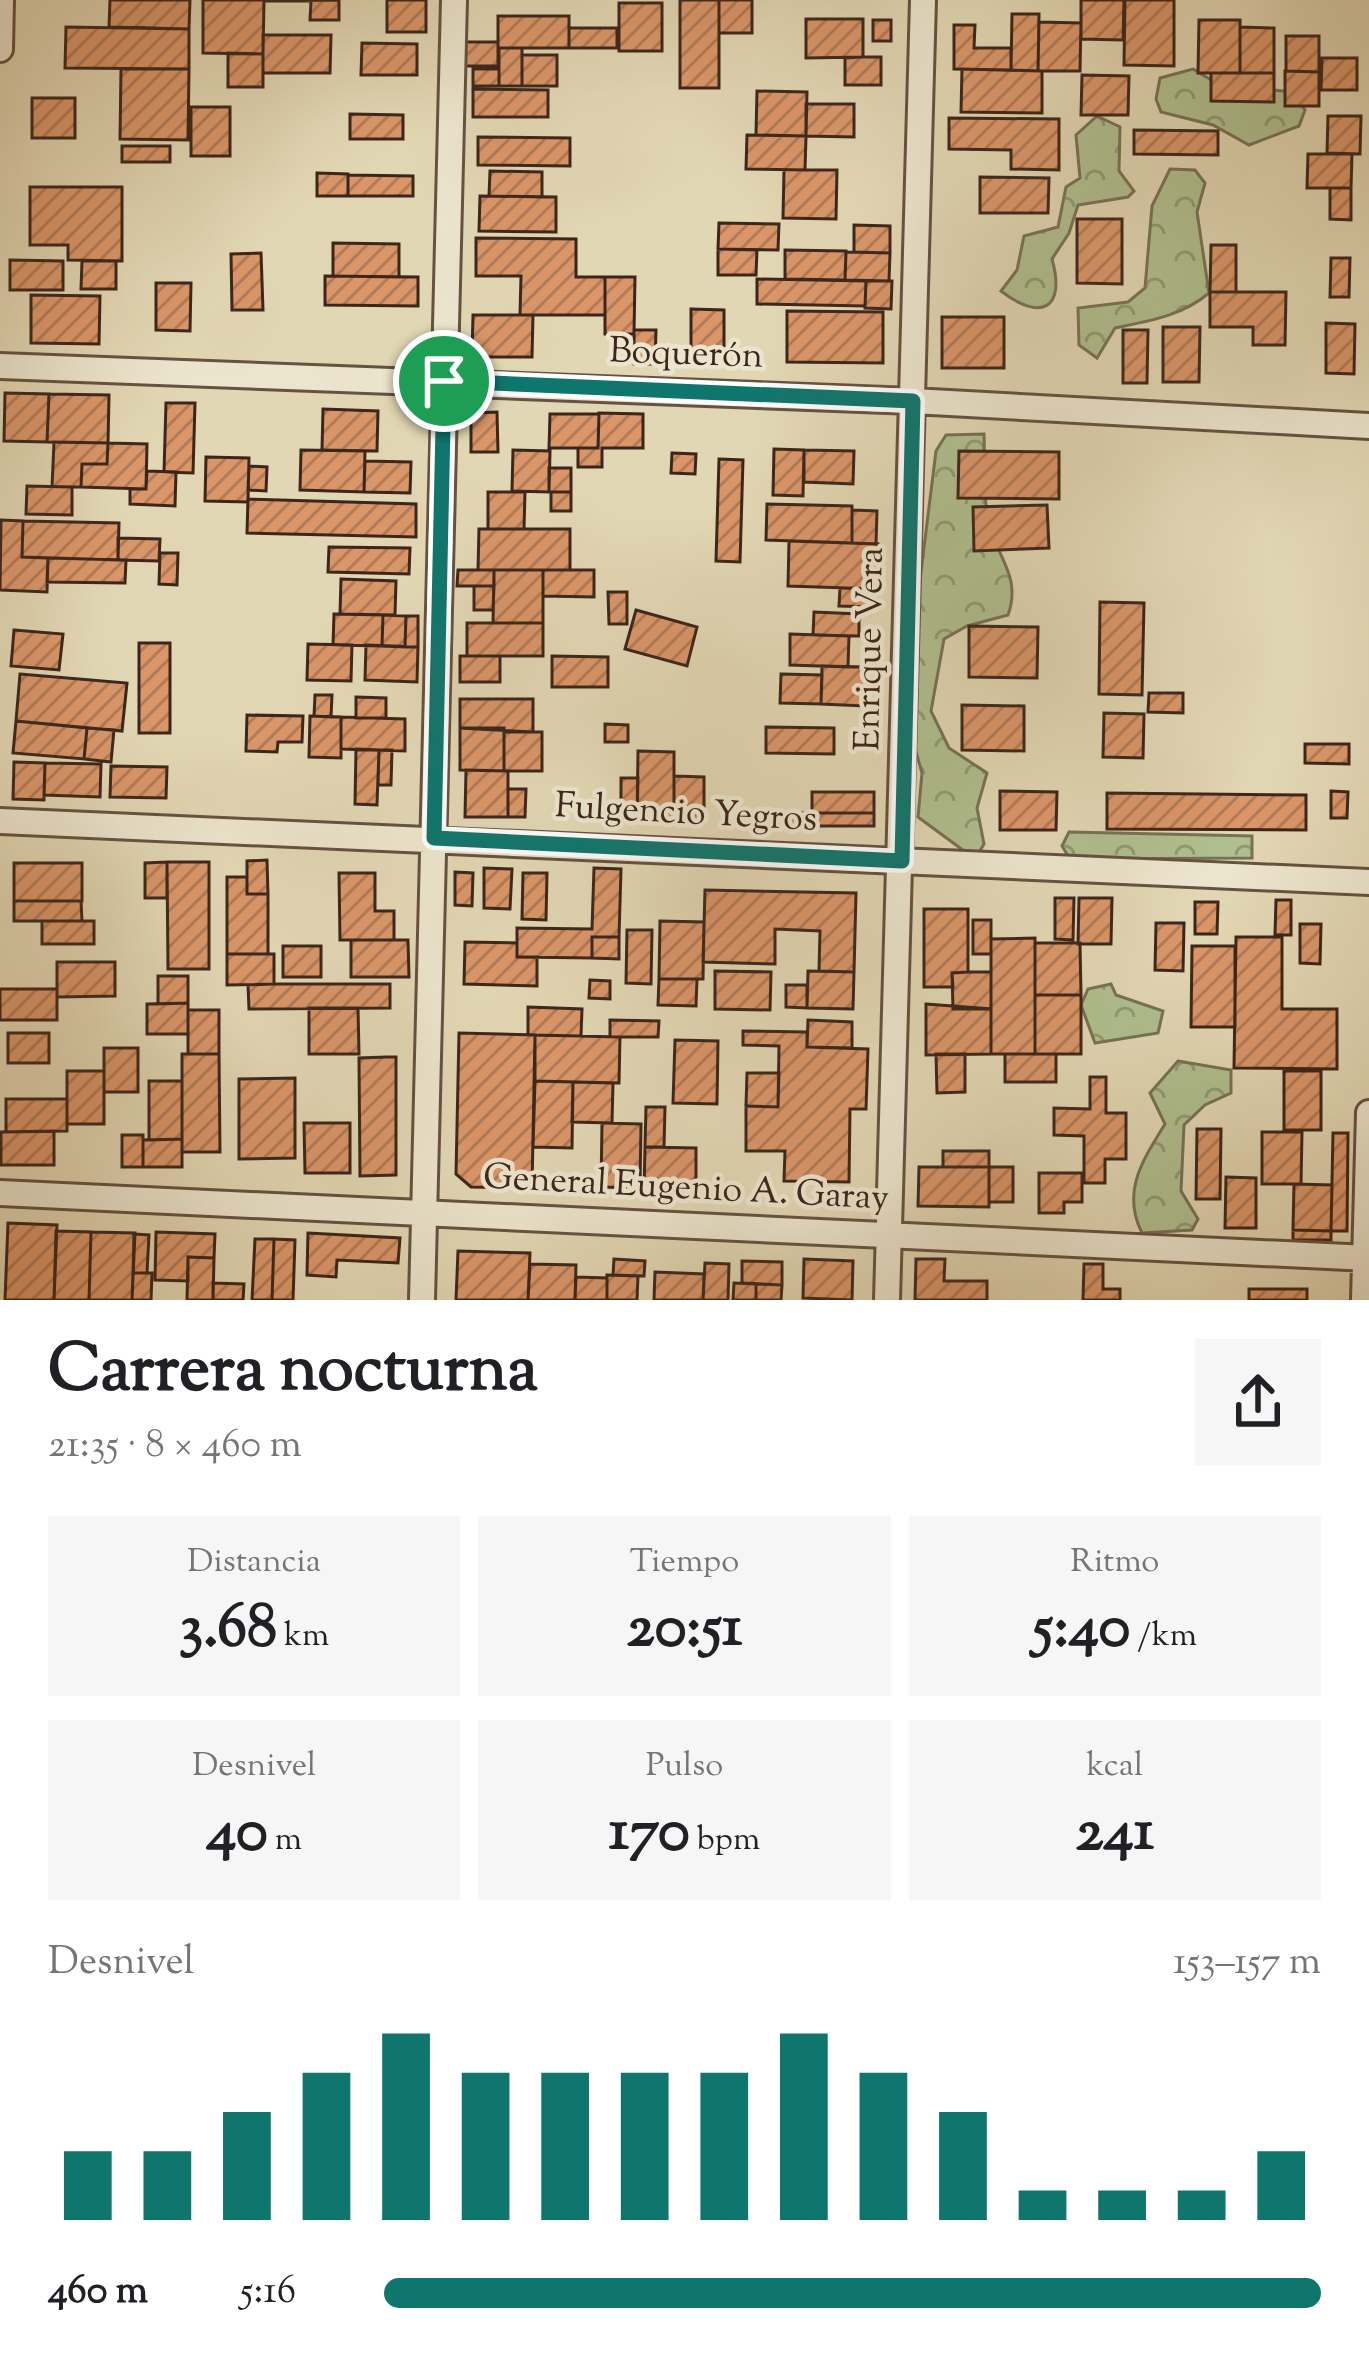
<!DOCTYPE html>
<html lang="es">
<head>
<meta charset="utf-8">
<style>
	:root { --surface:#fff; --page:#f6f6f6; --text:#202124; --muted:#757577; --accent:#0f766e }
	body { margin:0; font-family:"Sorts Mill Goudy",serif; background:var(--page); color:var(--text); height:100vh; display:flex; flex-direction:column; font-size:45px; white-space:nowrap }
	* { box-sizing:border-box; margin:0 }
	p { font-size:39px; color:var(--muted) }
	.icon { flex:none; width:66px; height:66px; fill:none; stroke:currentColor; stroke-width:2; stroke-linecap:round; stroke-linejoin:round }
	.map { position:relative; height:1300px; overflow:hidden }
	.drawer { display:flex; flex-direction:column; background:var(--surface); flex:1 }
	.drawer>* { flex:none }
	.pin { position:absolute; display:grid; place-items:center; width:102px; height:102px; color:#fff; margin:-51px; border:6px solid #fff; border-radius:50%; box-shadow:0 3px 12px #0007 }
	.round { display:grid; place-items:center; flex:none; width:126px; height:126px; border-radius:0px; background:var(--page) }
	.summary { display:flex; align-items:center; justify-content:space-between; height:204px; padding:0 48px }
	h1 { font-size:66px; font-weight:700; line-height:90px }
	.figures { display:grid; grid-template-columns:repeat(3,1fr); gap:18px; height:204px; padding:12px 48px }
	.figures div { display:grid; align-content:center; border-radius:0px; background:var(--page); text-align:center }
	.figures b { font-size:60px; font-weight:700 }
	.figures small { font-size:33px; font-weight:400 }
	.figures p { font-size:33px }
	.chart { height:336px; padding:24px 48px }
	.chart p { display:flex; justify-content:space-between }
	.chart svg { width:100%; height:216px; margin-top:12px; stroke:var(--accent); stroke-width:6 }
	ul { padding:0 48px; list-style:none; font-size:39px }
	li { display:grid; grid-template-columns:192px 144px 1fr; align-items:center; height:90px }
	li i { height:30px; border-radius:15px; background:var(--accent) }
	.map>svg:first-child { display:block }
	.forest { fill:url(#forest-crowns); stroke:#767255; stroke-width:3 }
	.building { fill:url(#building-hatch); stroke:#3c261b; stroke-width:3 }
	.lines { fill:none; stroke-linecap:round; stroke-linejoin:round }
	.street-casing { stroke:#665241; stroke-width:30 }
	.street { stroke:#ece5ce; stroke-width:24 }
	.route-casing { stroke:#fff; stroke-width:24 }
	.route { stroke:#0f766e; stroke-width:15 }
	.labels { text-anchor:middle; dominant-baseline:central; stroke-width:9; stroke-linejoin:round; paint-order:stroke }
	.street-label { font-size:36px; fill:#3c261b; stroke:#ece5ce }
</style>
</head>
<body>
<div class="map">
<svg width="1369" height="1300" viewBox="0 0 1369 1300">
	<defs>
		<pattern id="forest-crowns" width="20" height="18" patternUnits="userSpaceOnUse" patternTransform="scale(3)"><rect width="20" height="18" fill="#b0bf8f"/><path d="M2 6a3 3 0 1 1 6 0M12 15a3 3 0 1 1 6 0" fill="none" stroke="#909b74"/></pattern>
		<pattern id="building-hatch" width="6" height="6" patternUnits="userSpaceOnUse" patternTransform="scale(3)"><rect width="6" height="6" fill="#da9669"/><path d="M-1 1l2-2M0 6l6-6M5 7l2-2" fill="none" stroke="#b27a56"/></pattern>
	</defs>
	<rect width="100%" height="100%" fill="#e2d7b4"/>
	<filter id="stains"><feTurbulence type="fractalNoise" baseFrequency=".00167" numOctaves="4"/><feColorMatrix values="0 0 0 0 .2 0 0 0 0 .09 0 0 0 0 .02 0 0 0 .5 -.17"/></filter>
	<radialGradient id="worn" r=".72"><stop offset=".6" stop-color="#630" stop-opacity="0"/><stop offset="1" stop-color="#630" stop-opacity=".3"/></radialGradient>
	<path class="forest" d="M1193,69L1218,84L1292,92L1305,110L1299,126L1249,145L1213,125L1161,112L1156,99L1160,78Z
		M1097,116L1120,127L1119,171L1134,191L1128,197L1078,205L1069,233L1052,259C1066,309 1041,322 1001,291L1017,270L1024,236L1058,227L1066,187L1080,178L1076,135Z
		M1170,169L1195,170L1205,183L1197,212L1209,293C1182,316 1149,321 1115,328L1097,358L1079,345L1078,308L1128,302L1145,288L1152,206Z
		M984,434C985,460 983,488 987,513C992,554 1023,573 1008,615L967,626L944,639L931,711L949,748L987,773L977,808L984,844L975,859L918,817L922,773L909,727L915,620L936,451L946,435Z
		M1069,832L1252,836V858L1070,859L1062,846Z
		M1111,984L1116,995L1163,1011L1158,1033L1095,1043L1081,1005L1088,989Z
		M1178,1061L1231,1070V1093L1205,1105L1184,1125L1181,1191L1198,1219L1192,1230L1142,1233C1121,1191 1143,1160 1165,1124L1150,1093Z"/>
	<path class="building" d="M110,0H190L189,29L109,27Z
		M203,0H264L263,54L203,53Z
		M339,0V20H310L311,1H264Z
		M387,0H426V32H387Z
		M680,0H719V88H680Z
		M719,0H752V33H719Z
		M1081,0H1124L1123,40L1081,39Z
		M1125,0H1174V66L1124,65Z
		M619,3H662V51H619Z
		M1012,14H1039L1038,71L1011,70Z
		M498,16H569V48H498Z
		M806,19H863V57L806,58Z
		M873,20H891V41H873Z
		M1199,20H1240V73H1198Z
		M1039,22L1081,23L1080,71H1038Z
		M954,25H975L974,48H1011V70L954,69Z
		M66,27L189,29V69L65,68Z
		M1240,27L1274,28V73H1240Z
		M569,28H617V48H569Z
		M263,35H331L330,73H263Z
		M1286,36H1319V72L1286,71Z
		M463,42H498V66H463Z
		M362,43L417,44V75H361Z
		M499,48H522V86H499Z
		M228,53L263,54V87H228Z
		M522,55H557V86H522Z
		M863,57H881V85H845V58Z
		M1322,58H1357V90H1321Z
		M121,69H189L188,140L120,139Z
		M473,69H499V86H473Z
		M962,69L1042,71V113L961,112Z
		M1285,71L1319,72V106H1285Z
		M1211,73H1274V102L1211,101Z
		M1082,75L1129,76L1128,115H1081Z
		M473,89L548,90V117H473Z
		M757,91L807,92L806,136L756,135Z
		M32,98H75V138H32Z
		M806,104H854V137L806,136Z
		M191,107H230V156H191Z
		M350,114L403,115V139H350Z
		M1328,116H1361L1360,154L1327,153Z
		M949,118L1059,119V170L1011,169V150L949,149Z
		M1134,130L1218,131V155L1134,154Z
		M747,135L806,136L805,170L746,169Z
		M478,137L570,138V166L478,165Z
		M122,146H170V162H122Z
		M1308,154H1352L1351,188H1307Z
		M784,170H837L836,219L783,218Z
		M490,171L542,172V197L489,196Z
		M317,173L348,174V196H317Z
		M348,175L413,176V196H348Z
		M980,177L1049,178L1048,213H980Z
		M30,187H122V261L68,260V245H30Z
		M1330,188H1351V220L1330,219Z
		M480,196L556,197V232L479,231Z
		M1077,219H1122V284L1077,283Z
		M719,223L779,224L778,250L718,249Z
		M854,225L890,226V253L854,252Z
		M476,238L576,239V277H605V315H520L521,276H476Z
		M333,243L399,244V277L333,276Z
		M1211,245H1236V292H1210Z
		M718,249L757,250L756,275H718Z
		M785,250L846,251L845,280L785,279Z
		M846,252L890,253L889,281L845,280Z
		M261,253L263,310H232L231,254Z
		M1331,258H1350L1349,297H1330Z
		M10,260L63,261V290H10Z
		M82,261H116V289H81Z
		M325,276L418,277V306L325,305Z
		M605,277H635L634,334H605Z
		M757,279L866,281L865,306L757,304Z
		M866,281H892L891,309L865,308Z
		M156,283H191L190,331L156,330Z
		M1210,292H1286L1285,345H1253V327H1210Z
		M31,295L100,296L99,344L31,343Z
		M691,309L724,310V365H691Z
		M787,311L883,312V363L787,362Z
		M473,315H533L532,357H472Z
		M942,317H1004V368H942Z
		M1326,323L1355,324L1354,374L1326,373Z
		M1163,327H1200L1199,382H1163Z
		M634,330H656L655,364H634Z
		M1123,330H1148L1147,383H1123Z
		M5,393L49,394L47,442L4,441Z
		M49,394L109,395L108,443L47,442Z
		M166,403H195L193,473L164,472Z
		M323,409L378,411L377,451L322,450Z
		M497,412L498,452H471V413Z
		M599,413L643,414V448H602V467H578V448H598Z
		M550,414H599L598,448H549Z
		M54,442L108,443L107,464H82L81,487H52Z
		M108,443L147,444L146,489L81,487L82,464H107Z
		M774,449L804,450L803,496L773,495Z
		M301,450L365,451L364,492L300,490Z
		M513,450L550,451L549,492L512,491Z
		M804,450L854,451L853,484L804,482Z
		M959,451L1059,452V499L958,498Z
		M672,453L696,454L695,474L671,473Z
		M206,457L249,458L248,502L205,501Z
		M719,459L743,460L740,562L716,561Z
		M365,461L411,462L410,493L364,492Z
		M249,466L267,467L266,491L248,490Z
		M549,468H571V492H549Z
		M147,471L176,472L175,506L130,504V489H146Z
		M27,486L72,487V515L26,514Z
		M488,492H525L524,529H488Z
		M551,492H571V511H551Z
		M248,499L416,504V537L247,533Z
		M767,504L852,506V543L766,540Z
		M1047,505L1049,548L974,551L973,507Z
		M852,510L877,511L876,544L852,543Z
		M1,520L23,521L22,557L48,558L47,592L0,590Z
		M23,521L119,523L118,560L22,557Z
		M479,529H570V570H478Z
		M118,538L160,539L159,561L118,560Z
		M789,541L878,544L877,589L788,586Z
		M329,547L410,548L409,574L328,572Z
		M160,553H178L177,585L159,584Z
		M48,558L126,560L125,583L47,582Z
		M458,570H494V586H457Z
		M494,570H543V623H493Z
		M543,570H594V597L543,596Z
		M341,579L396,581L395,615L340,614Z
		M474,586H494L493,610H474Z
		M840,588L877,589L876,607L839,606Z
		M608,592H627V624H609Z
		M1100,602L1144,603L1142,695L1099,694Z
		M636,610L697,627L687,666L625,649Z
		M814,612L859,614V636L813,635Z
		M334,614L383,615L382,646L333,645Z
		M383,615L406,616L405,647L382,646Z
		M406,616H418V647H405Z
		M467,623H543V656H467Z
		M969,626L1038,627L1037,678L969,677Z
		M14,630L63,634L59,670L11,666Z
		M790,634L849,636L848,667L790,665Z
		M139,643H170V733H139Z
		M308,644L352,645L351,681L307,680Z
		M366,645L418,647L417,682L365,680Z
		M460,656H500V682H460Z
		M552,656L608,657V687H552Z
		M822,666L865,667V706L821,704Z
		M20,674L127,683L122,731L16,721Z
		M781,674L822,675L821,704L780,703Z
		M1149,693H1183V713L1148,712Z
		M315,695H332L331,717L314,716Z
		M356,697L386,698V718H356Z
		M460,699H533V732L460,728Z
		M962,705L1024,706V751L962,750Z
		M1104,713L1144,714L1143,758L1103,757Z
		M247,715L303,716L302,742H278L277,752L246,751Z
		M310,716L341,717V758L309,757Z
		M341,717L405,719V751L341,749Z
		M16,721L87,728L84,759L13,753Z
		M605,724L628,725V742H605Z
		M766,727L834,728V754L766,753Z
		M87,728L114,730L111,762L84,759Z
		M460,728H504V771L460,770Z
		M504,732H542V771H504Z
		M1305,744H1349V764L1305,763Z
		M356,749L379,750L377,805L355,804Z
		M379,750H392L391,785H378Z
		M638,751L674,752V823L637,822Z
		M14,762L45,763L44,800L13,799Z
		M45,763L101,764L100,797L44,795Z
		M111,766L167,767L166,798L110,797Z
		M466,770L508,771V817H465Z
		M674,776L704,777V823H674Z
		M621,778H638L637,822H621Z
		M508,789H526L525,817H508Z
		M1000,791L1057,792L1056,830H1000Z
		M1331,791L1348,792L1347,818H1331Z
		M812,792H874V813H812Z
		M1107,793L1306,795V830L1107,829Z
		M775,813H874V826H775Z
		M267,860L268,894H247V861Z
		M167,862H209V969H168Z
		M167,862V898H145V863Z
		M14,863H82V901H14Z
		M484,868L512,869L510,909L484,908Z
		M594,868L621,869L619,937H592V958L517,957V928L592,929Z
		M455,872L473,873L472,906L455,905Z
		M339,873H375V911H394V940H340Z
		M523,873H547L546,920L522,919Z
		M227,877H247V894H268V954H227Z
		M705,890L856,893L854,972L819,971L820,931L775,929V964L703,962Z
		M1055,898H1074L1073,940L1055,939Z
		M1079,898H1112L1111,944H1078Z
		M1276,900H1291V935H1275Z
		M14,901H81L82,921H14Z
		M1195,902H1218L1217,934H1195Z
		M924,909H968V972L952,973L953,987H924Z
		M973,920H991V954H973Z
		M42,921H94V944H42Z
		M660,921L704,922L703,979H659Z
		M1156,923H1184L1183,971L1155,970Z
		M1300,924H1321L1320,964L1300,963Z
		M627,930H652L651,984L626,983Z
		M592,937H619V959L592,958Z
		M1236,937H1282V1009H1337V1069L1234,1068Z
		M1035,938V1054H991V939Z
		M351,940H408L409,977H351Z
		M465,942L517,943V957H537V986L464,984Z
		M1035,943H1080L1081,995H1035Z
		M283,946H321V977H283Z
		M1192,946H1235V1027H1191Z
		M227,954H274V984L227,985Z
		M57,962H115V996L57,997Z
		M715,971L771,972L770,1010L715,1009Z
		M808,971L854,972L853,1009L807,1008Z
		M968,972H991V1009H953L952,973Z
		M158,976H188V1003L158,1004Z
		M659,979H697L696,1006L658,1005Z
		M590,980L610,981V999L589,998Z
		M274,984H390V1008L249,1009L248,985Z
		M786,985H807V1008L786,1007Z
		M0,989H57V1020H0Z
		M1035,995H1081V1054H1035Z
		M188,1003V1034H147V1004Z
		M926,1004L991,1009V1054L926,1055Z
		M528,1007L582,1009L581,1036L528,1035Z
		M309,1008H358L359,1054H309Z
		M188,1010H219V1054H188Z
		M610,1020L659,1021L658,1037H610Z
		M808,1020L852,1022V1048L807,1047Z
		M743,1031L807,1032V1047L868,1049L866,1109H850L849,1182L784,1181L785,1151H746V1106L778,1107L779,1046L743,1045Z
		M8,1033H49V1063H8Z
		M459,1033L535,1035L532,1188L471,1187L456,1174Z
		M535,1035L620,1037L619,1083L535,1081Z
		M675,1040L718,1041L717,1104L673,1103Z
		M104,1048H138V1092H104Z
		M182,1054H219L220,1152H182Z
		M936,1054H965V1092L937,1093Z
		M1005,1054H1056V1082H1005Z
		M387,1057H396V1175L360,1176L359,1058Z
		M67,1071H104V1124H67Z
		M1284,1071H1321V1130H1284Z
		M747,1073H779L778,1107L746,1106Z
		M1090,1077H1106V1113H1126V1159H1105V1183H1084V1136L1054,1135V1108L1090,1109Z
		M295,1078V1158L239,1159V1079Z
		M149,1081H182V1139L149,1140Z
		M535,1081L573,1082L572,1148L533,1147Z
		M573,1082L613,1083L612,1123L572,1122Z
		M6,1099H67V1131L6,1132Z
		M646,1107H665L664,1147H645Z
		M304,1123H350V1173H305Z
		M602,1123L641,1124L640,1188L601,1187Z
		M1197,1129H1221L1220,1199H1196Z
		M54,1131V1165H1V1132Z
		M1262,1132H1302L1301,1184H1262Z
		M1333,1133H1348L1347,1231H1331Z
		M122,1135H143V1167H122Z
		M182,1139V1167H143V1140Z
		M645,1147L696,1148V1194L644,1192Z
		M943,1151H989V1167H943Z
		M919,1167H989V1207L918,1206Z
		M989,1167H1013V1202H989Z
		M1039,1173H1082V1202H1064V1213H1039Z
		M1226,1177L1256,1178V1228H1225Z
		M1294,1184L1332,1185L1331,1231L1293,1230Z
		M8,1223L57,1225L54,1300H5Z
		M1293,1230L1331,1231V1240H1293Z
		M56,1231L91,1232L89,1300H54Z
		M91,1232L135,1233L132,1300H89Z
		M156,1232L215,1234L214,1258L188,1257V1281L155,1280Z
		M308,1233L400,1238L398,1263L337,1260L336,1277L307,1275Z
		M134,1234L149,1235L147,1273H133Z
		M255,1239H274L272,1300H252Z
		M274,1239L295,1240L293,1300H272Z
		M458,1251L530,1253L528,1300H456Z
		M188,1257L214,1258L213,1300H187Z
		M614,1259L645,1261L644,1276L613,1275Z
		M804,1259L853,1261L852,1300L803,1298Z
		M916,1259H945L944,1281H987V1300H915Z
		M742,1261L782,1262V1285L742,1283Z
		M705,1263L729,1264L728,1300H703Z
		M530,1264L576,1265L575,1300H528Z
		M1084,1264H1103V1289H1120V1300H1083Z
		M655,1272L704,1274L703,1300H654Z
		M133,1273H152L151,1300H132Z
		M607,1275L638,1276L637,1300H607Z
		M576,1277L607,1278V1300H575Z
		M213,1283L244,1284L243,1300H213Z
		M734,1283L756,1284V1300H733Z
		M756,1284L782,1285L781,1300H756Z
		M1249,1289H1307V1300H1249Z"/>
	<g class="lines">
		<defs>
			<path id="street" d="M0,49L1,0
				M0,366L913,401L1369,426
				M0,821L1369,882
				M0,1193L1369,1258
				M422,1300L454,0
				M887,1300L923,0
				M1364,1300L1369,1113"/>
		</defs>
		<use href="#street" class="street-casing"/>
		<use href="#street" class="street"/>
	</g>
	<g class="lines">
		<defs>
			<path id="route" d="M444,381L913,401L902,861L434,838Z"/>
		</defs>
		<use href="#route" class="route-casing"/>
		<use href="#route" class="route"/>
	</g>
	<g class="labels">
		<g class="street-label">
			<text transform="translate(686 355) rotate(2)">Boquerón</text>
			<text transform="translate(871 649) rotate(-89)">Enrique Vera</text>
			<text transform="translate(686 814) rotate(3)">Fulgencio Yegros</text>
			<text transform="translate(686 1189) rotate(3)">General Eugenio A. Garay</text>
		</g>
	</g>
	<rect width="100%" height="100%" filter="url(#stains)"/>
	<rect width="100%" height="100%" fill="url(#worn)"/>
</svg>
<div class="pin" style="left:444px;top:381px;background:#1e9e55"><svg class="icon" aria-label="arrive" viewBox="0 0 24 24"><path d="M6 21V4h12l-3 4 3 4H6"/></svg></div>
</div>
<section class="drawer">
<div class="summary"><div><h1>Carrera nocturna</h1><p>21:35 · 8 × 460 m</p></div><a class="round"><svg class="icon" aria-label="share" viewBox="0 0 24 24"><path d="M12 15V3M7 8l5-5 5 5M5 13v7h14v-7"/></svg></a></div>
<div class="figures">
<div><p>Distancia</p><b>3.68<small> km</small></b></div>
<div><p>Tiempo</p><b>20:51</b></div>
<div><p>Ritmo</p><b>5:40<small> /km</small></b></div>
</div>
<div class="figures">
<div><p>Desnivel</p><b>40<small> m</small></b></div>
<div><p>Pulso</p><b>170<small> bpm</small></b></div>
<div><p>kcal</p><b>241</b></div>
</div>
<div class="chart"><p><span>Desnivel</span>153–157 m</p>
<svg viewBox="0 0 160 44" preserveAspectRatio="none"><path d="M5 44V30M15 44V30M25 44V22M35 44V14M45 44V6M55 44V14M65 44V14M75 44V14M85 44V14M95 44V6M105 44V14M115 44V22M125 44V38M135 44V38M145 44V38M155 44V30"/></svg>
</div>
<ul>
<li><b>460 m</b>5:16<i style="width:100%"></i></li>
</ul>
</section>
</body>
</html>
